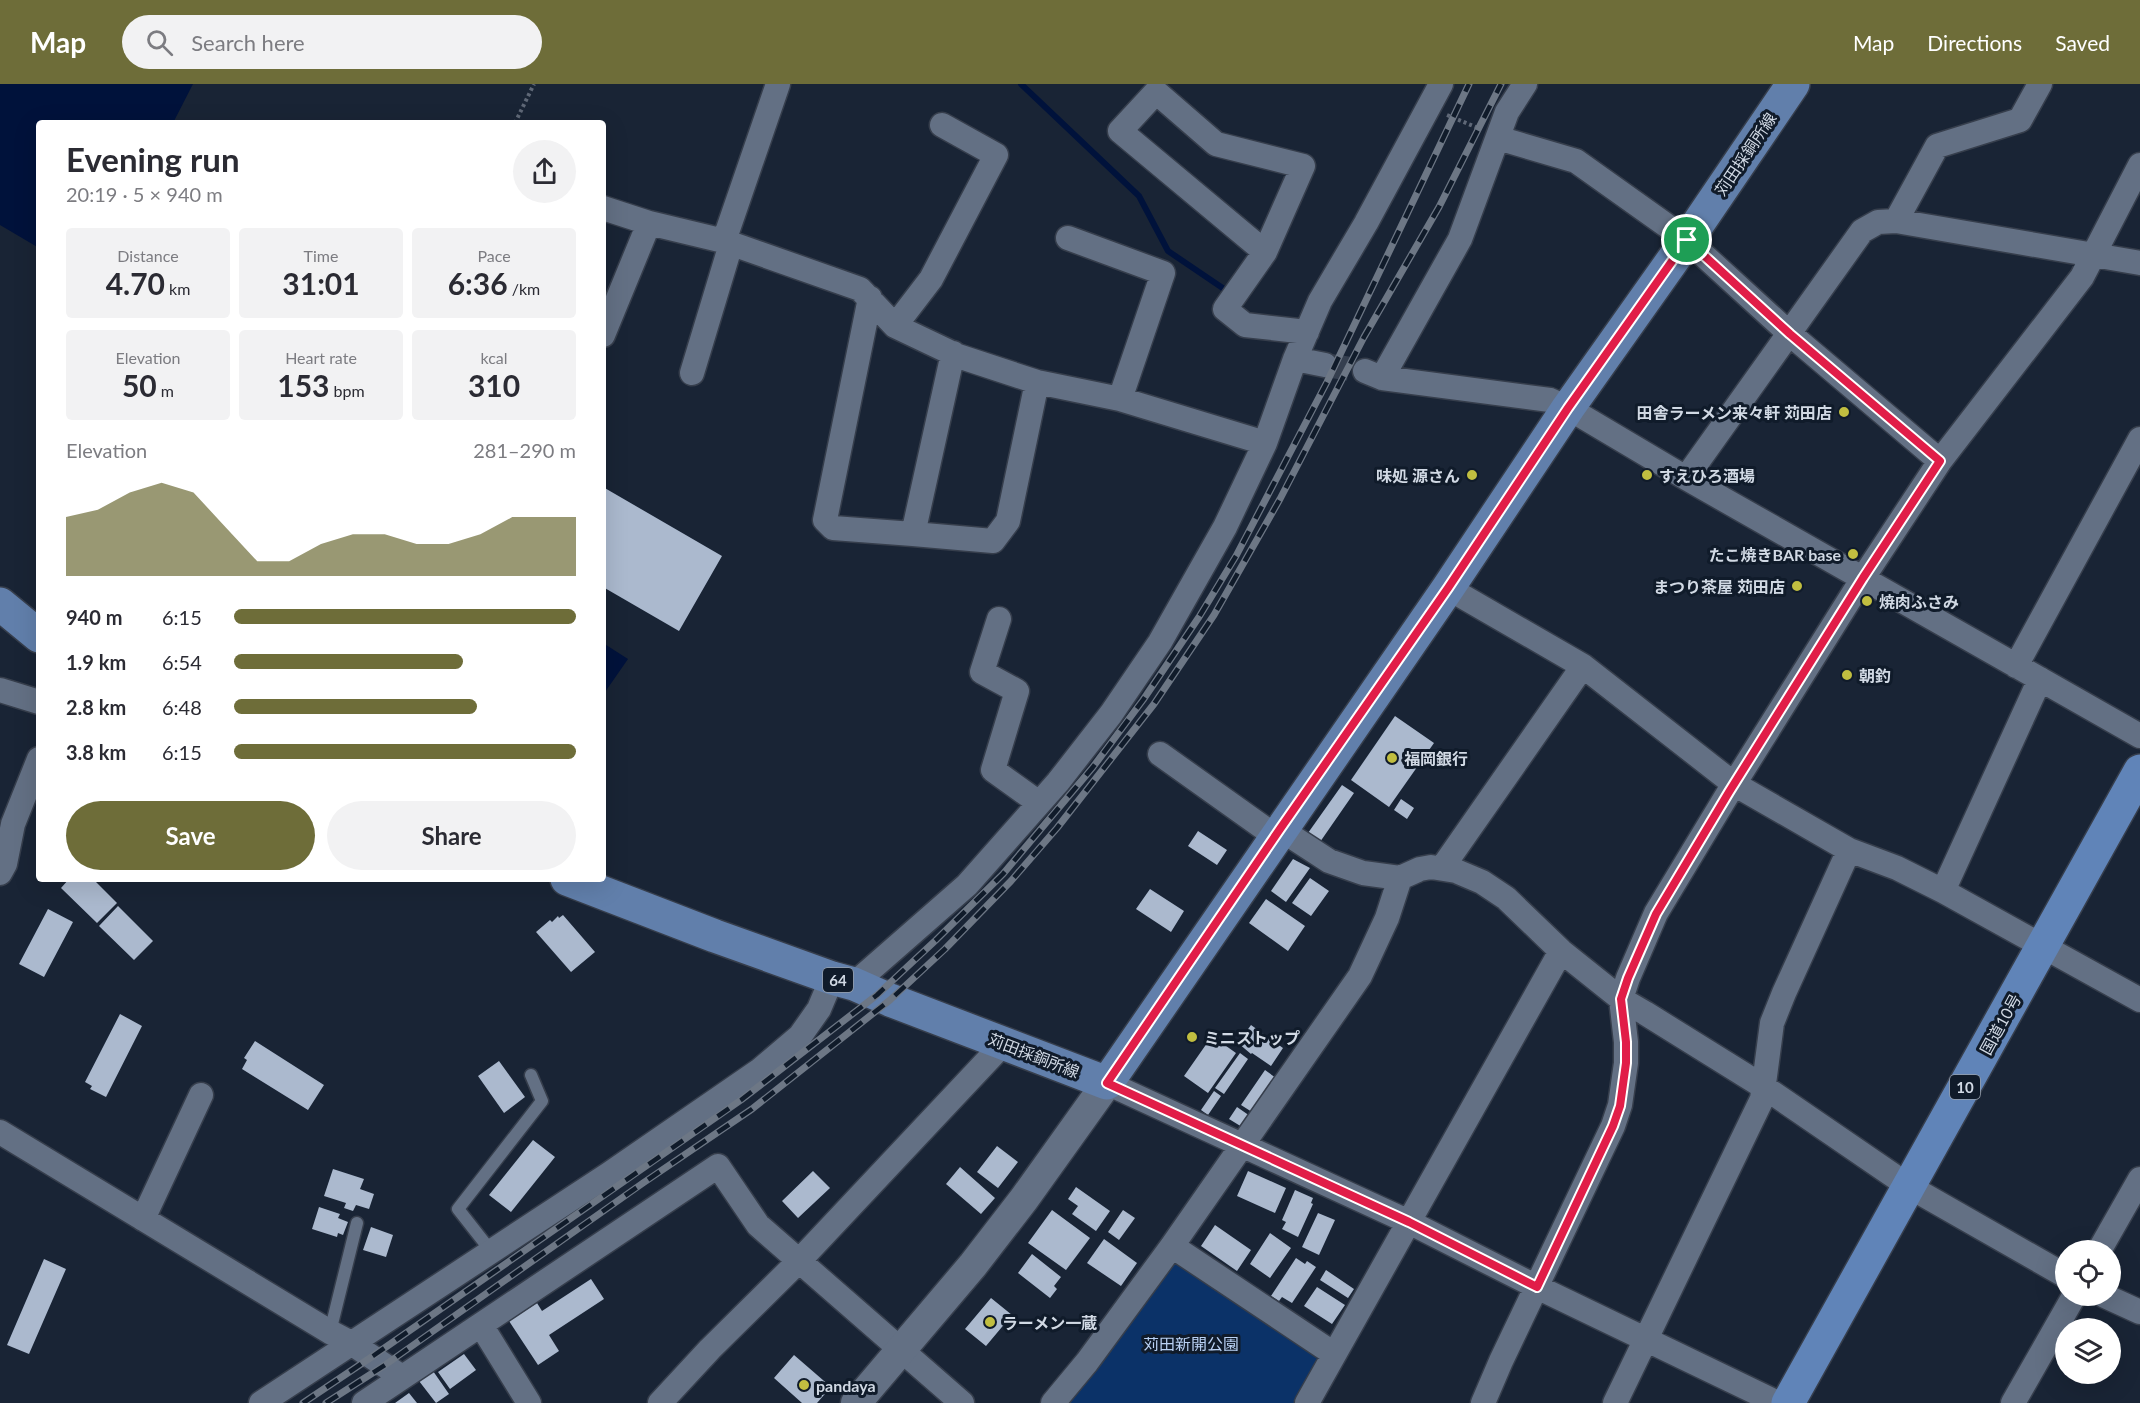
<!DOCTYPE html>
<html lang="en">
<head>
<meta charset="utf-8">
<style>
	:root { --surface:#fff; --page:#f2f2f3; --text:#2b2b33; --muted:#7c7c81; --accent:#6e6d39 }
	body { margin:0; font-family:Lato,"Noto Sans JP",sans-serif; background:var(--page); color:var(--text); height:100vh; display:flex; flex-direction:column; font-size:22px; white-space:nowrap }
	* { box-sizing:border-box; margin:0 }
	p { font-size:20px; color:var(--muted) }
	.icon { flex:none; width:33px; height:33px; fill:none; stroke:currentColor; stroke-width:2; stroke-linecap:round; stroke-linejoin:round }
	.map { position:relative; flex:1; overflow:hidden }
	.side { position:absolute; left:36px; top:36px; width:570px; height:762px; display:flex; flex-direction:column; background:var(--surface); border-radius:6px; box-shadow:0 6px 24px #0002 }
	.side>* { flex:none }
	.fabs { position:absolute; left:2055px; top:1156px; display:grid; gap:12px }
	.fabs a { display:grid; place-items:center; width:66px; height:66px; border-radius:50%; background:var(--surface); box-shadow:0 6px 24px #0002; font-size:30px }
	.pin { position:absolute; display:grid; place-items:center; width:51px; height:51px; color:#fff; margin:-26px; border:3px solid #fff; border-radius:50%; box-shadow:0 2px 6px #0007 }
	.round { display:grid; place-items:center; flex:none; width:63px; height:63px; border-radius:32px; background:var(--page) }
	.summary { display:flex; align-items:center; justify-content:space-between; height:102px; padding:0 30px }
	h1 { font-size:33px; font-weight:700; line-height:45px }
	.stats { display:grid; grid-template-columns:repeat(3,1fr); gap:9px; height:102px; padding:6px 30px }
	.stats div { display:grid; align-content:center; border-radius:6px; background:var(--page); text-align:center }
	.stats b { font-size:30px; font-weight:700 }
	.stats small { font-size:16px; font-weight:400 }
	.stats p { font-size:16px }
	.chart { height:168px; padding:12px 30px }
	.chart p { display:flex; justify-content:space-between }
	.chart svg { width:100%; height:108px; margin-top:6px; fill:var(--accent); opacity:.7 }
	.primary-button { display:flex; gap:12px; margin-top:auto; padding:12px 30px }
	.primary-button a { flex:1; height:69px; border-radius:36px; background:var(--accent); color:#fff; font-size:24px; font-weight:700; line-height:69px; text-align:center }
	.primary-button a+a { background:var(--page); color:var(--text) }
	ul { padding:0 30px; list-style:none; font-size:20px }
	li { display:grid; grid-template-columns:96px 72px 1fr; align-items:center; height:45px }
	li i { height:15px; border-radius:8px; background:var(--accent) }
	header { display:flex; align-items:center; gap:36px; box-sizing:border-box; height:84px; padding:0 30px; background:var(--accent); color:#fff }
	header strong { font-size:28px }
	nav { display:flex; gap:33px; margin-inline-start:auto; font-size:21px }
	.search { width:420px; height:54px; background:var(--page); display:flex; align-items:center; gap:15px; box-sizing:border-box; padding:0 21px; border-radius:33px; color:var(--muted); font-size:22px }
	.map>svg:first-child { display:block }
	.green { fill:#0b3268 }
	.water { fill:#00123b }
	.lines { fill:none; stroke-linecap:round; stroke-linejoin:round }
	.stream { stroke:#00123b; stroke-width:6 }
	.building { fill:#abb9ce }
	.minor-tunnel { stroke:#353f4f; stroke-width:24; stroke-dasharray:24 12; stroke-linecap:butt }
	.service-casing { stroke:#363e4c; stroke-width:15 }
	.minor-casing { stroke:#363e4c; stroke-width:27 }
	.tertiary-casing { stroke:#363e4c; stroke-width:33 }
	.primary-casing { stroke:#363e4c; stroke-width:36 }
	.trunk-casing { stroke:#363e4c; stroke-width:36 }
	.path { stroke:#5f6877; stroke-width:4; stroke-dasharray:3 3; stroke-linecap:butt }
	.service { stroke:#637084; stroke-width:12 }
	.minor { stroke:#637084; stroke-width:24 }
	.tertiary { stroke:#637084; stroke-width:30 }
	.primary { stroke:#617fab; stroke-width:33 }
	.trunk { stroke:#6084b8; stroke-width:33 }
	.rail-casing { stroke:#6d7785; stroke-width:7 }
	.rail { stroke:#101b2a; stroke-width:4.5; stroke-dasharray:14; stroke-linecap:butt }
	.route-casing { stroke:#fff; stroke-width:12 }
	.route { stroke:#e11d48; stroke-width:8 }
	.poi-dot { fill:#c1be40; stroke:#101b2a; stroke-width:2 }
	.labels { text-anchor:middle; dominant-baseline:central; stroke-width:6; stroke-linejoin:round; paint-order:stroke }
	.shield { fill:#101b2a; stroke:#97a0ac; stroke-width:1.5 }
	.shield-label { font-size:15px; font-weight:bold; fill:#d1d9e4 }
	.street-label { font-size:16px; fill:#d1d9e4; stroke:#101b2a }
	.poi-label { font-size:16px; font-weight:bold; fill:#d1d9e4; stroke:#101b2a; text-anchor:start }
	.park-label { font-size:16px; fill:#b9d1f4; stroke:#101b2a }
</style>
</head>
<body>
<header>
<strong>Map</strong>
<div class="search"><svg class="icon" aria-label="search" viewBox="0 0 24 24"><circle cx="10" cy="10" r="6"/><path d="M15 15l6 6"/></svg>Search here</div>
<nav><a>Map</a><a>Directions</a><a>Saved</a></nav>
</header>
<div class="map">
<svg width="2140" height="1319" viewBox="0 0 2140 1319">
	<rect width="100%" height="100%" fill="#192435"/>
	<path class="green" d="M1176,1176L1324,1274L1297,1319H1069L1096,1286Z"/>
	<path class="water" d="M0,0H193L173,39H39V164L0,141Z
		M603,559L628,575L603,611Z"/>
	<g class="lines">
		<path class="stream" d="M1021,0L1139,112L1168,167L1230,209"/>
	</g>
	<path class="building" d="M603,403L722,472L679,547L603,503Z
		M1395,632L1434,659L1389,723L1351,696Z
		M1342,701L1354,709L1320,758L1308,749Z
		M1401,715L1414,724L1407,735L1394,726Z
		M1198,747L1227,766L1217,781L1188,762Z
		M1293,775L1310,784L1286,818L1271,807Z
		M1310,794L1329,807L1311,832L1292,819Z
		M69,795H93L117,819L97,839L61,804Z
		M1150,805L1184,827L1171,848L1136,825Z
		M1266,815L1305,842L1288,867L1249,839Z
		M118,822L153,857L134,876L99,842Z
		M48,825L73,838L44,893L19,880Z
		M563,831L595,868L571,888L536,848L550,836L552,838L558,832L559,834Z
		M120,930L142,942L106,1013L90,1005L92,1002L85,998Z
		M1251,941L1283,964L1271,982L1252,969L1251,970L1238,959Z
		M1212,952L1236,969L1208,1009L1184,992Z
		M255,957L324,1001L308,1026L242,985L247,976L244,974Z
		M1240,969L1248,975L1224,1010L1215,1004Z
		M499,977L525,1013L504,1029L478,992Z
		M1265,986L1276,994L1252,1028L1241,1021Z
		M1214,1007L1221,1012L1208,1031L1201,1026Z
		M1237,1023L1250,1032L1242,1043L1229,1035Z
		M533,1056L555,1073L511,1128L489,1111Z
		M997,1062L1018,1078L998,1104L977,1088Z
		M960,1083L995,1114L981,1130L946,1100Z
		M333,1085L364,1095L360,1105L374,1110L369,1125L356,1121L353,1127L344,1124L346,1119L324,1112Z
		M813,1087L830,1104L798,1134L782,1117Z
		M1248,1087L1286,1104L1275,1129L1237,1112Z
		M1076,1103L1110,1127L1096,1147L1072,1130L1078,1122L1068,1115Z
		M1295,1106L1313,1114L1311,1119L1313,1120L1298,1153L1282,1145L1286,1138L1282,1136Z
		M319,1123L340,1130L338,1134L348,1138L343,1151L338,1149L337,1153L312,1145Z
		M1052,1126L1090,1154L1066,1186L1028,1159Z
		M1123,1126L1135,1134L1119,1156L1108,1148Z
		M1318,1129L1335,1136L1319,1171L1302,1163Z
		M1215,1141L1251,1166L1237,1187L1201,1162Z
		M371,1143L393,1151L386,1173L363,1166Z
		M1270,1149L1291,1164L1270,1194L1250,1180Z
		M1104,1155L1137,1179L1121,1202L1087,1179Z
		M1032,1170L1061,1193L1054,1202L1057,1205L1050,1214L1018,1189Z
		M1296,1174L1305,1180L1307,1177L1316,1183L1292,1219L1282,1213L1279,1217L1271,1212Z
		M44,1175L66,1185L29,1270L7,1261Z
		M1326,1186L1354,1205L1348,1214L1320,1196Z
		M591,1195L604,1215L549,1251L559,1267L538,1281L509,1237L537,1219L542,1227Z
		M1317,1203L1345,1221L1332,1240L1304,1222Z
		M991,1214L1012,1231L986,1262L965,1245Z
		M464,1270L476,1286L450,1305L438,1288Z
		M794,1271L831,1303L817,1319H802L774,1294Z
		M433,1287L449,1310L436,1319L419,1297Z
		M409,1309L417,1319H395Z"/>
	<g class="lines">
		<path class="minor-tunnel" d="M1325,281L1365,287"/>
		<defs>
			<path id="service" d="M491,1167L458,1125L542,1017L531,991
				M330,1248L357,1139"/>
			<path id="minor" d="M1498,54L1576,77L1687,156L1790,250L1940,377
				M603,124L649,139L724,157L860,205L895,242L958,272L1037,298L1120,315L1265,359
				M1896,137L1937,62L2020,36L2040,0
				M1068,154L1163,189L1120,315
				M724,157L778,0
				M1265,168L1303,82L1216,60L1156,8L1120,47L1265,168L1225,225L1245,241L1307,248
				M870,214L825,436L833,444L913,450
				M895,242L931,195L996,71L942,41
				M603,251L649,139
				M953,269L913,450L993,457L1008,437L1037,298
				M1295,275L1325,281
				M1365,287L1382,294L1550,316L1568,324L1686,394L2140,652
				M692,289L731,160
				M1382,294L1460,155L1507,28L1525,0
				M1686,394L1862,147L1878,138L1896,137L2140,179
				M1448,504L1583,582L1734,700L1849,766L1897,784L1943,807L2140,916
				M999,535L982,588L1017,607L993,686L1039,719
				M2016,582L2140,355
				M0,606L39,618
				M1160,670L1275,752
				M1280,745L1329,777L1363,789L1400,794L1420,785L1431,783L1456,787L1482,798L1506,814L1561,867L1621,915L1645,929L1764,1003L1910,1103L2066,1192
				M1442,784L1583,582
				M0,789L5,780L13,740L39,675
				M1943,807L2040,595
				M854,900L967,801L1058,698L1111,630L1160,558L1225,443L1265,359L1295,275L1320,217L1366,139L1441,0
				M1107,999L1409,1138L1537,1203L1778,1319
				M0,1048L330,1248L351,1259L402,1293
				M143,1135L201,1011
				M1172,1162L1334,1270
				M2099,1167L2140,1095
				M2105,1212L2140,1228
				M481,1241L529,1319
				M261,1319L609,1090L760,986L800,952L819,925L832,894
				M364,1319L718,1082L758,1141L962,1319
				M660,1319L710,1265L799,1177L1003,960
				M1053,1319L1087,1278L1172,1162L1360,892L1387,834L1400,794
				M1307,1319L1561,867
				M1483,1319L1501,1277L1613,1042L1620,1021L1626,979V958L1621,915L1628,894L1656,829L1729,708L1863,494L1940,377L2082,193L2140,81
				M1615,1319L1762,1015L1772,939L1784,909L1849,766
				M2013,1319L2074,1212"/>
			<path id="tertiary" d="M856,1319L973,1181L1024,1115L1107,999"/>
			<path id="primary" d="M0,520L39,552
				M567,795L715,852L832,894L854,900L890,916L1107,999L1448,504L1568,324L1687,156L1793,0"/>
			<path id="trunk" d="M1788,1319L2140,687"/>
		</defs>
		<use href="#service" class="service-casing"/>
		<use href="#minor" class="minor-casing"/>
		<use href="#tertiary" class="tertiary-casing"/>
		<use href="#primary" class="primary-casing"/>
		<use href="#trunk" class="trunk-casing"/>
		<path class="path" d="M1447,31L1478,44
			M515,39L534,0"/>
		<use href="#service" class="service"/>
		<use href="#minor" class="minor"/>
		<use href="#tertiary" class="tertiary"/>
		<use href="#primary" class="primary"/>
		<use href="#trunk" class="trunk"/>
		<defs>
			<path id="rail" d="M303,1319L373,1272L741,1016L877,911L936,856L1003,790L1093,683L1143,616L1199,533L1236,472L1327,298L1469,0
				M326,1319L385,1281L643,1099L752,1025L890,916L945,865L1011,797L1057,744L1154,620L1214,531L1280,415L1364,253L1439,123L1501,0"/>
		</defs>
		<use href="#rail" class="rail-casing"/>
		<use href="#rail" class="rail"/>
	</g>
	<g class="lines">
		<defs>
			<path id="route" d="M1687,156L1790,250L1940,377L1863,494L1729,708L1656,830L1628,894L1621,915L1626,958V979L1620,1022L1613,1042L1537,1203L1409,1138L1107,999L1280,745L1448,504L1568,324Z"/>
		</defs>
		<use href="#route" class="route-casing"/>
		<use href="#route" class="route"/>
	</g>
	<g class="poi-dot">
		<circle cx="1844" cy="328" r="6"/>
		<circle cx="1472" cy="391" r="6"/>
		<circle cx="1647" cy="391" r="6"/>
		<circle cx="1853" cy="470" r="6"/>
		<circle cx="1797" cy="502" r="6"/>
		<circle cx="1867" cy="517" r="6"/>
		<circle cx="1847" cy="591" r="6"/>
		<circle cx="1392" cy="674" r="6"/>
		<circle cx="1192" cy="953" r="6"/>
		<circle cx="990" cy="1238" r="6"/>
		<circle cx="804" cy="1301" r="6"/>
	</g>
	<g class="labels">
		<g class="shield">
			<rect x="823" y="884" width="30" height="24" rx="4.5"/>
			<rect x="1950" y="991" width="30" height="24" rx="4.5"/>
		</g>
		<g class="shield-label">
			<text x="838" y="896">64</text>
			<text x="1965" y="1003">10</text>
		</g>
		<g class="street-label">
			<text transform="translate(1745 70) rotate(-56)">苅田採銅所線</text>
			<text transform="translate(2000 940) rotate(-61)">国道10号</text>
			<text transform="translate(1034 971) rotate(21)">苅田採銅所線</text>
		</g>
		<g class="poi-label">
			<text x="1832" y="328" text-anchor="end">田舎ラーメン来々軒 苅田店</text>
			<text x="1460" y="391" text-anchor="end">味処 源さん</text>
			<text x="1659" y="391">すえひろ酒場</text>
			<text x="1841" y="470" text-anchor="end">たこ焼きBAR base</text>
			<text x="1785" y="502" text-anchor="end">まつり茶屋 苅田店</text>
			<text x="1879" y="517">焼肉ふさみ</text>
			<text x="1859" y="591">朝釣</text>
			<text x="1404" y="674">福岡銀行</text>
			<text x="1204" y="953">ミニストップ</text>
			<text x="1002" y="1238">ラーメン一蔵</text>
			<text x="816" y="1301">pandaya</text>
		</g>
		<g class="park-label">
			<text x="1191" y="1259">苅田新開公園</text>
		</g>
	</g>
</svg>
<div class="fabs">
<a><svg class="icon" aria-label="locate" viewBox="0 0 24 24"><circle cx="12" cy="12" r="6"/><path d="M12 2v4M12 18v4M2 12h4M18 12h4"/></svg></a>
<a><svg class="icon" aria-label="layers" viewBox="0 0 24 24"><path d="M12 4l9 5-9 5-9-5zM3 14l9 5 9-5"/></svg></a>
</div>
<div class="pin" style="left:1687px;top:156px;background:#1e9e55"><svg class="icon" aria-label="arrive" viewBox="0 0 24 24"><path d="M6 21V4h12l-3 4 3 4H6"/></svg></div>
<section class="side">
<div class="summary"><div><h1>Evening run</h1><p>20:19 · 5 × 940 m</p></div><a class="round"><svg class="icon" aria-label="share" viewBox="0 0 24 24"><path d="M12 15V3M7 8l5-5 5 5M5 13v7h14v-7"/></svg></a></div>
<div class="stats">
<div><p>Distance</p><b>4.70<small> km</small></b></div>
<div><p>Time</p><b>31:01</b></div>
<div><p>Pace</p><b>6:36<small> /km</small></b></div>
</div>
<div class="stats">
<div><p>Elevation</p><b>50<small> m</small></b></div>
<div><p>Heart rate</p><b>153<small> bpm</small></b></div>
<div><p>kcal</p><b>310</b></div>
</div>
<div class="chart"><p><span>Elevation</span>281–290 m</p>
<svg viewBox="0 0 160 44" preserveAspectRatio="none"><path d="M0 44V20L10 17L20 10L30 6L40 10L50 24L60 38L70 38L80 31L90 27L100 27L110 31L120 31L130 27L140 20L150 20L160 20V44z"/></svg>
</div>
<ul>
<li><b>940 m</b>6:15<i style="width:100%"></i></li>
<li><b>1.9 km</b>6:54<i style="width:67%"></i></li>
<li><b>2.8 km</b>6:48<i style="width:71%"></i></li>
<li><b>3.8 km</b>6:15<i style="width:100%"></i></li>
</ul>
<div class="primary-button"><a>Save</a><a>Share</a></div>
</section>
</div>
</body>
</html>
